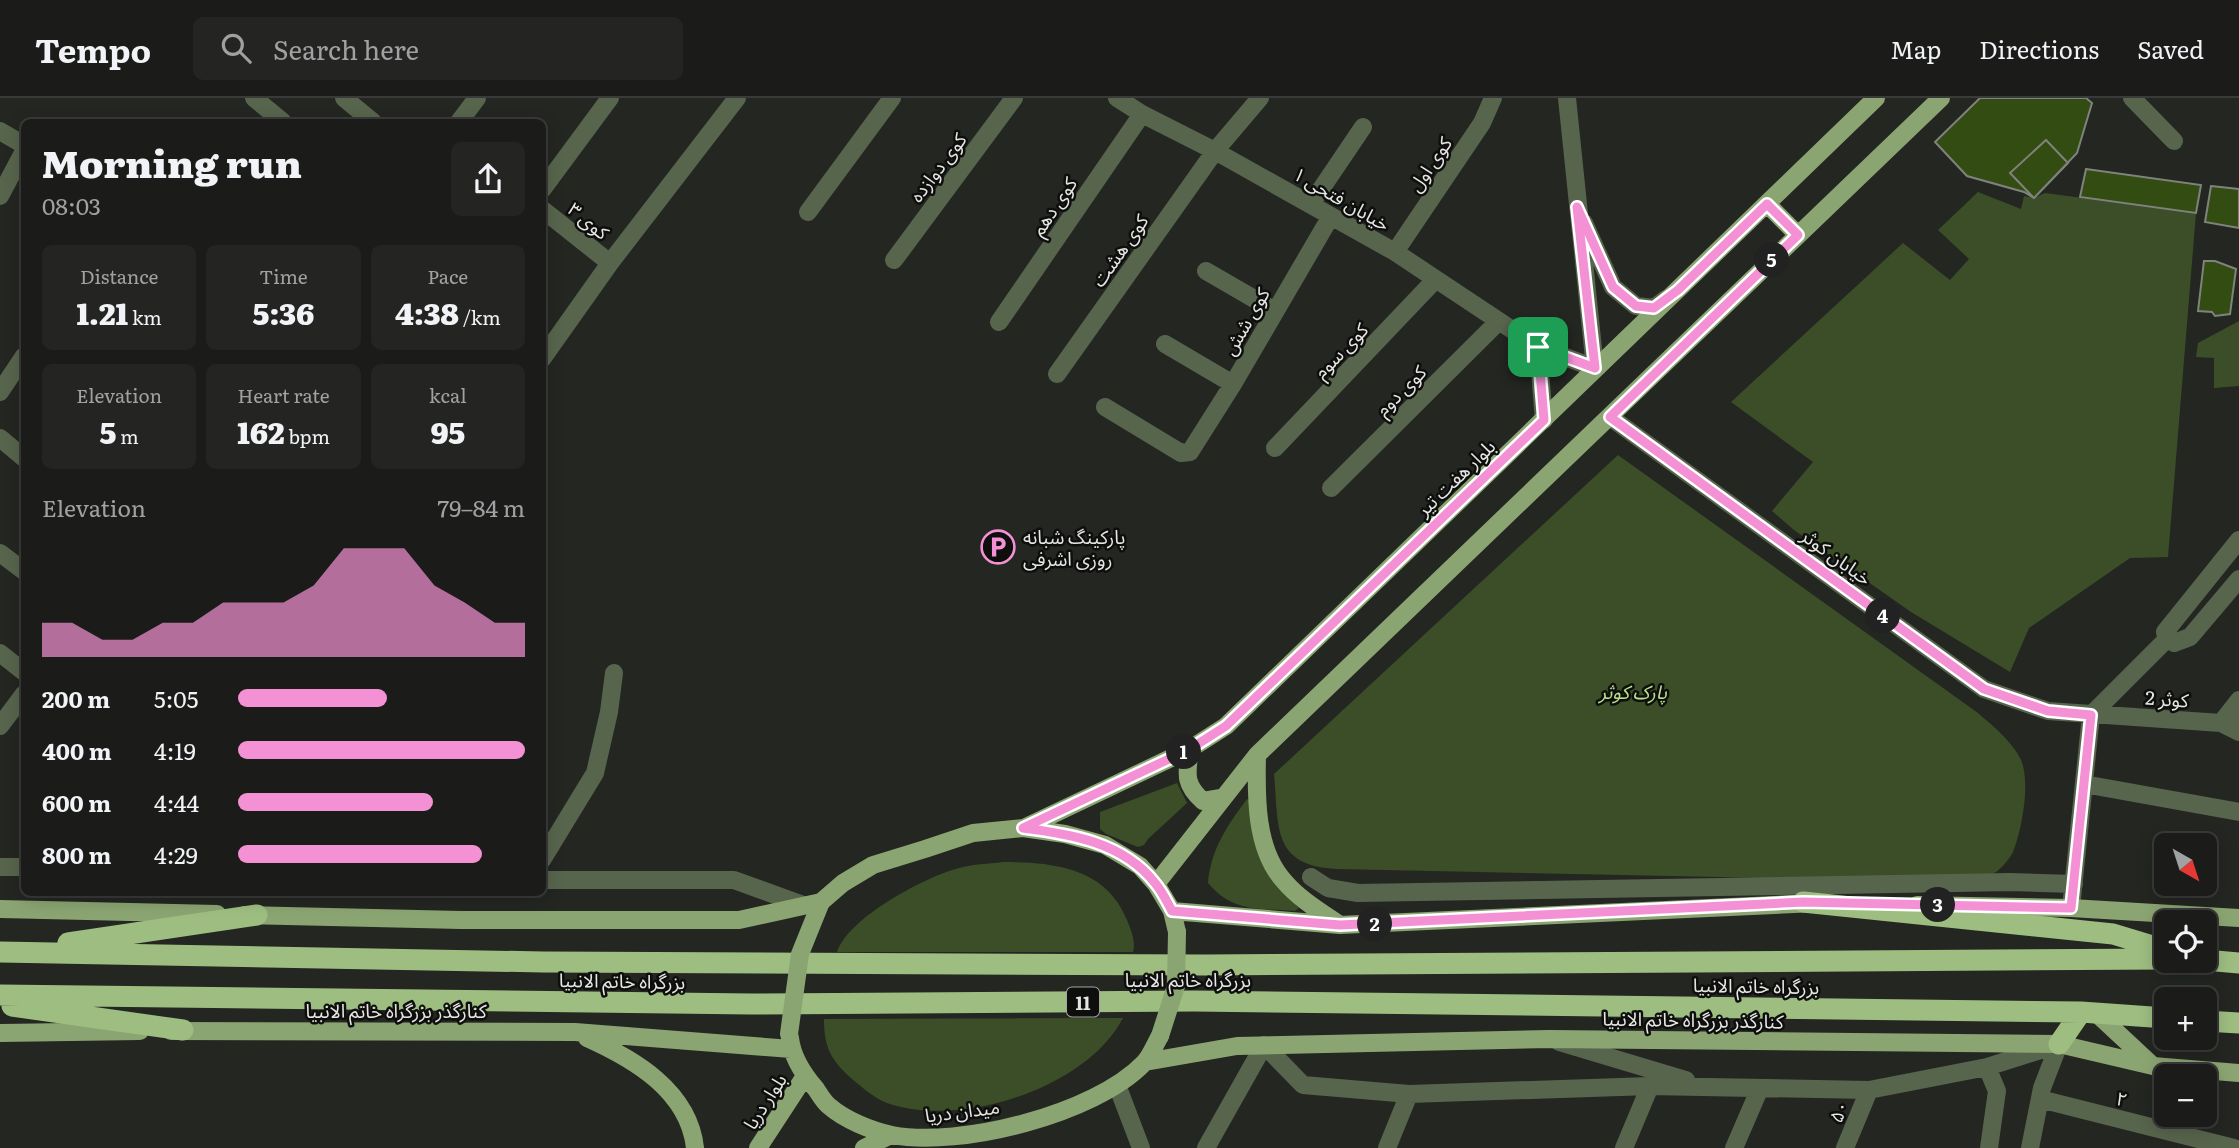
<!DOCTYPE html>
<html lang="en">
<head>
<meta charset="utf-8">
<style>
	:root { --surface:#1b1c1a; --page:#242523; --text:#f1f3f6; --muted:#a0a1a2; --line:#393a39; --accent:#f491d4 }
	body { margin:0; font-family:Literata,"Noto Sans Arabic",serif; background:var(--page); color:var(--text); height:100vh; display:flex; flex-direction:column; font-size:26px; white-space:nowrap }
	* { box-sizing:border-box; margin:0 }
	p { font-size:23px; color:var(--muted) }
	.icon { flex:none; width:38px; height:38px; fill:none; stroke:currentColor; stroke-width:2; stroke-linecap:round; stroke-linejoin:round }
	.map { position:relative; flex:1; overflow:hidden }
	.side { position:absolute; left:21px; top:21px; width:525px; height:777px; display:flex; flex-direction:column; background:var(--surface); border-radius:10px; box-shadow:0 4px 18px #0003,0 0 0 2px var(--line) }
	.side>* { flex:none }
	.needle { width:46px; rotate:141deg }
	.fabs { position:absolute; left:2154px; top:735px; display:grid; gap:14px }
	.fabs a { display:grid; place-items:center; width:63px; height:63px; border-radius:10px; background:var(--surface); box-shadow:0 4px 18px #0003,0 0 0 2px var(--line); font-size:35px }
	.pin { position:absolute; display:grid; place-items:center; width:60px; height:60px; color:#fff; margin:-30px; border-radius:14px; box-shadow:0 4px 10px #0006 }
	.km { position:absolute; width:35px; height:35px; margin:-18px; border-radius:50%; background:#222; color:#fff; font-size:19px; line-height:35px; text-align:center }
	.round { display:grid; place-items:center; flex:none; width:74px; height:74px; border-radius:10px; background:var(--page) }
	.summary { display:flex; align-items:center; justify-content:space-between; height:119px; padding:0 21px }
	h1 { font-size:38px; font-weight:800; line-height:52px }
	.metrics { display:grid; grid-template-columns:repeat(3,1fr); gap:10px; height:119px; padding:7px 21px }
	.metrics div { display:grid; align-content:center; border-radius:10px; background:var(--page); text-align:center }
	.metrics b { font-size:30px; font-weight:800 }
	.metrics small { font-size:19px; font-weight:400 }
	.metrics p { font-size:19px }
	.chart { height:196px; padding:14px 21px }
	.chart p { display:flex; justify-content:space-between }
	.chart svg { width:100%; height:126px; margin-top:7px; fill:var(--accent); opacity:.7 }
	ul { padding:0 21px; list-style:none; font-size:23px }
	li { display:grid; grid-template-columns:112px 84px 1fr; align-items:center; height:52px }
	li i { height:18px; border-radius:9px; background:var(--accent) }
	header { display:flex; align-items:center; gap:42px; box-sizing:border-box; height:98px; padding:0 35px; background:var(--surface); border-bottom:2px solid var(--line) }
	header strong { font-size:33px }
	nav { display:flex; gap:38px; margin-inline-start:auto; font-size:24px }
	.search { width:490px; height:63px; background:var(--page); display:flex; align-items:center; gap:18px; box-sizing:border-box; padding:0 24px; border-radius:10px; color:var(--muted); font-size:26px }
	.map>svg:first-child { display:block }
	.green { fill:#3b4e27 }
	.building { fill:#324c11; stroke:#80827e; stroke-width:2 }
	.lines { fill:none; stroke-linecap:round; stroke-linejoin:round }
	.minor { stroke:#58654d; stroke-width:18 }
	.major { stroke:#8ba572; stroke-width:18 }
	.highway { stroke:#9ebe81; stroke-width:21 }
	.major-bridge { stroke:#8ba572; stroke-width:18 }
	.route-casing { stroke:#fff; stroke-width:14 }
	.route { stroke:#f491d4; stroke-width:9 }
	.labels { text-anchor:middle; dominant-baseline:central; stroke-width:5; stroke-linejoin:round; paint-order:stroke }
	.shield { fill:#0e0e0d; stroke:#a4a6a4; stroke-width:2 }
	.shield-label { font-size:18px; font-weight:bold; fill:#e5e7e4 }
	.street-label { font-size:19px; fill:#e5e7e4; stroke:#0e0e0d }
	.poi-label { font-size:19px; fill:#e5e7e4; stroke:#0e0e0d; text-anchor:start }
	.park-label { font-size:19px; font-style:italic; fill:#b7e28d; stroke:#0e0e0d }
</style>
</head>
<body>
<header>
<strong>Tempo</strong>
<div class="search"><svg class="icon" aria-label="search" viewBox="0 0 24 24"><circle cx="10" cy="10" r="6"/><path d="M15 15l6 6"/></svg>Search here</div>
<nav><a>Map</a><a>Directions</a><a>Saved</a></nav>
</header>
<div class="map">
<svg width="2239" height="1050" viewBox="0 0 2239 1050">
	<rect width="100%" height="100%" fill="#242622"/>
	<path class="green" d="M1978,94L2021,111L2024,98L2034,100L2045,95L2196,115L2168,459L2130,460L2029,530L2010,574L1911,514L1794,432L1772,413L1813,364L1731,304L1903,145L1950,182L1969,161L1938,132Z
		M2239,223V288L2214,290V260L2196,259L2198,245Z
		M1618,357L1978,615C1993,628 2009,641 2019,658C2032,679 2022,732 2013,754C2010,760 2002,770 1996,774C1983,782 1968,782 1954,784L1337,771C1271,768 1279,728 1274,676Z
		M1177,685L1187,705L1148,741L1144,747L1138,749L1106,736L1100,731V714Z
		M1247,701L1251,703C1252,754 1264,774 1299,810L1295,813C1259,810 1233,815 1208,785C1211,751 1227,728 1247,701Z
		M1003,764C1052,764 1106,769 1127,822C1131,832 1136,844 1133,854H837C849,819 925,779 959,770C973,766 988,766 1003,764Z
		M1123,920C1087,990 960,1031 887,1005C874,1000 863,990 852,981C831,962 824,950 824,921Z"/>
	<path class="building" d="M1980,0H2086L2092,5L2077,55L2034,100L2024,94L1967,78L1935,44Z
		M2046,42L2068,65L2034,100L2010,75Z
		M2086,71L2201,87L2196,115L2080,99Z
		M2211,88L2239,91V130L2205,124Z
		M2204,163H2215L2236,171L2230,216L2215,218L2212,214L2198,213Z"/>
	<g class="lines">
		<path class="minor" d="M254,0L283,24
			M344,0L373,24
			M1117,0L1142,16L1215,53L1395,154L1538,249L1595,270L1567,0
			M2132,0L2174,43
			M459,24L477,0
			M0,33L24,47
			M542,92L610,0
			M0,98L24,53
			M1311,106L1363,29
			M542,111L610,165
			M808,114L892,0
			M1584,125L1613,189L1636,208L1654,210L1666,201
			M1395,154L1482,25L1493,0
			M894,162L1014,0
			M1206,173L1275,213
			M999,224L1142,16
			M1165,246L1233,286
			M1538,249L1544,322
			M542,261L610,165L737,0
			M1057,276L1215,53L1260,0
			M0,294L24,258
			M1105,309L1181,355L1190,354L1233,286L1331,118
			M1610,319L1984,591L2048,613L2221,625L2239,621
			M0,340L24,360
			M1275,350L1435,182
			M1331,390L1498,224
			M0,455L24,473
			M2167,541L2165,534L2239,442
			M2167,541L2174,545L2190,539L2239,481
			M0,555L24,574
			M2239,602L2221,625L2239,634
			M0,628L24,596
			M2084,686L2239,714
			M542,762L595,675L609,614L614,575
			M0,769H24
			M1311,779L1328,790L1358,795L2011,784L2074,786
			M542,782H734L803,807
			M2071,810L2091,617L2167,541
			M1559,944L1686,982
			M1987,969L1997,993L1989,1050
			M1117,987L1141,1050
			M2040,1001L2234,1050
			M1206,1050L1264,947L1303,987L1409,996L1650,988L1869,992L1987,969L2053,948
			M1387,1050L1409,996
			M1624,1050L1650,988
			M1734,1050L1760,990
			M1845,1050L1869,992
			M2030,1050L2042,990L2059,946"/>
		<path class="major" d="M1767,106L1798,137
			M1190,651C1187,675 1183,685 1203,703L1221,700
			M1257,657C1256,698 1255,751 1284,783C1299,801 1321,814 1340,827
			M1024,730L1190,651L1226,628L1876,0
			M1156,786L1257,657L1941,0
			M1917,807L2071,810L2239,820
			M0,811L217,816
			M1172,813L1340,827L1816,805
			M245,817L461,822H739L821,804L843,785L873,767L925,751L973,735L1023,730L1065,736L1105,747L1140,768L1156,786L1172,813L1177,834
			M2096,915L2152,967
			M171,933L575,934L791,951
			M0,935L140,933
			M587,940C634,961 689,993 695,1050
			M790,940C792,959 803,976 816,991C820,997 824,1004 829,1008C845,1022 872,1033 892,1037C960,1050 1095,1016 1144,965C1151,958 1155,946 1160,938
			M1145,964L1237,948L1549,941L2059,946L2153,968L2239,975
			M758,1050L805,978
			M864,1050L891,1037"/>
		<path class="highway" d="M1803,804L2113,836L2166,852
			M68,845L257,817
			M0,854L543,864L1206,867L2166,861
			M2205,862L2239,865
			M0,897L751,906L1194,903L2081,914L2166,920
			M12,908L183,932
			M2205,923L2239,925
			M2059,946L2081,914"/>
		<path class="major-bridge" d="M789,936L800,856L821,804
			M1160,938L1176,888L1177,834"/>
	</g>
	<g class="lines">
		<defs>
			<path id="route" d="M1767,106L1798,137L1610,319L1984,591L2048,613L2091,617L2071,810L1803,804L1340,827L1172,813C1167,804 1162,793 1155,785C1123,744 1070,736 1023,730L1190,651L1226,628L1544,322L1538,249L1595,270L1577,109L1613,189L1636,208L1654,210L1678,192Z"/>
		</defs>
		<use href="#route" class="route-casing"/>
		<use href="#route" class="route"/>
	</g>
	<defs>
		<symbol id="parking-ring" viewBox="-11 -11 22 22"><circle r="9.5" fill="#0e0e0d" stroke="#f491d4" stroke-width="1.5"/><path d="M-3.5-5.5H1a3.5 3.5 0 0 1 0 7H-1V5.5H-3.5ZM-1-3.4V-.6H.8a1.4 1.4 0 0 0 0-2.8Z" fill="#f491d4"/></symbol>
	</defs>
	<g fill-rule="evenodd">
		<use href="#parking-ring" x="979" y="430" width="38" height="38"/>
	</g>
	<g class="labels">
		<rect class="shield" x="1067" y="889.5" width="32" height="29" rx="5"/>
		<g class="shield-label">
			<text x="1083" y="904">11</text>
		</g>
		<g class="street-label">
			<text transform="translate(1429 66) rotate(-56)">کوی اول</text>
			<text transform="translate(937 69) rotate(-53)">کوی دوازده</text>
			<text transform="translate(1342 100) rotate(30)">خیابان فتحی ۱</text>
			<text transform="translate(1053 108) rotate(-56)">کوی دهم</text>
			<text transform="translate(589 122) rotate(39)">کوی ۳</text>
			<text transform="translate(1119 152) rotate(-55)">کوی هشت</text>
			<text transform="translate(1245 223) rotate(-60)">کوی شش</text>
			<text transform="translate(1340 252) rotate(-46)">کوی سوم</text>
			<text transform="translate(1400 292) rotate(-45)">کوی دوم</text>
			<text transform="translate(1455 379) rotate(-44)">بلوار هفت تیر</text>
			<text transform="translate(1837 458) rotate(36)">خیابان کوثر</text>
			<text transform="translate(2167 600) rotate(4)">کوثر 2</text>
			<text x="1188" y="881">بزرگراه خاتم الانبیا</text>
			<text transform="translate(622 882) rotate(1)">بزرگراه خاتم الانبیا</text>
			<text transform="translate(1756 887) rotate(1)">بزرگراه خاتم الانبیا</text>
			<text x="396" y="912">کنارگذر بزرگراه خاتم الانبیا</text>
			<text transform="translate(1693 921) rotate(1)">کنارگذر بزرگراه خاتم الانبیا</text>
			<text transform="translate(2122 1000) rotate(14)">۲</text>
			<text transform="translate(764 1003) rotate(-57)">بلوار دریا</text>
			<text transform="translate(962 1012) rotate(-7)">میدان دریا</text>
			<text transform="translate(1838 1013) rotate(-67)">۵۰</text>
		</g>
		<g class="poi-label">
			<text x="1023" y="438">پارکینگ شبانه<tspan x="1023" dy="22">روزی اشرفی</tspan></text>
		</g>
		<g class="park-label">
			<text x="1633" y="593">پارک کوثر</text>
		</g>
	</g>
</svg>
<div class="fabs">
<a><svg class="needle" viewBox="-14 -14 28 28"><path d="M0-13l5 13h-10z" fill="#e53935"/><path d="M0 13l5-13h-10z" fill="#a0a1a2"/></svg></a>
<a><svg class="icon" aria-label="locate" viewBox="0 0 24 24"><circle cx="12" cy="12" r="6"/><path d="M12 2v4M12 18v4M2 12h4M18 12h4"/></svg></a>
<a>+</a>
<a>−</a>
</div>
<div class="pin" style="left:1538px;top:249px;background:#1e9e55"><svg class="icon" aria-label="arrive" viewBox="0 0 24 24"><path d="M6 21V4h12l-3 4 3 4H6"/></svg></div>
<b class="km" style="left:1184px;top:654px">1</b>
<b class="km" style="left:1375px;top:826px">2</b>
<b class="km" style="left:1938px;top:807px">3</b>
<b class="km" style="left:1883px;top:518px">4</b>
<b class="km" style="left:1772px;top:162px">5</b>
<section class="side">
<div class="summary"><div><h1>Morning run</h1><p>08:03</p></div><a class="round"><svg class="icon" aria-label="share" viewBox="0 0 24 24"><path d="M12 15V3M7 8l5-5 5 5M5 13v7h14v-7"/></svg></a></div>
<div class="metrics">
<div><p>Distance</p><b>1.21<small> km</small></b></div>
<div><p>Time</p><b>5:36</b></div>
<div><p>Pace</p><b>4:38<small> /km</small></b></div>
</div>
<div class="metrics">
<div><p>Elevation</p><b>5<small> m</small></b></div>
<div><p>Heart rate</p><b>162<small> bpm</small></b></div>
<div><p>kcal</p><b>95</b></div>
</div>
<div class="chart"><p><span>Elevation</span>79–84 m</p>
<svg viewBox="0 0 160 44" preserveAspectRatio="none"><path d="M0 44V32L10 32L20 38L30 38L40 32L50 32L60 25L70 25L80 25L90 19L100 6L110 6L120 6L130 19L140 25L150 32L160 32V44z"/></svg>
</div>
<ul>
<li><b>200 m</b>5:05<i style="width:52%"></i></li>
<li><b>400 m</b>4:19<i style="width:100%"></i></li>
<li><b>600 m</b>4:44<i style="width:68%"></i></li>
<li><b>800 m</b>4:29<i style="width:85%"></i></li>
</ul>
</section>
</div>
</body>
</html>
